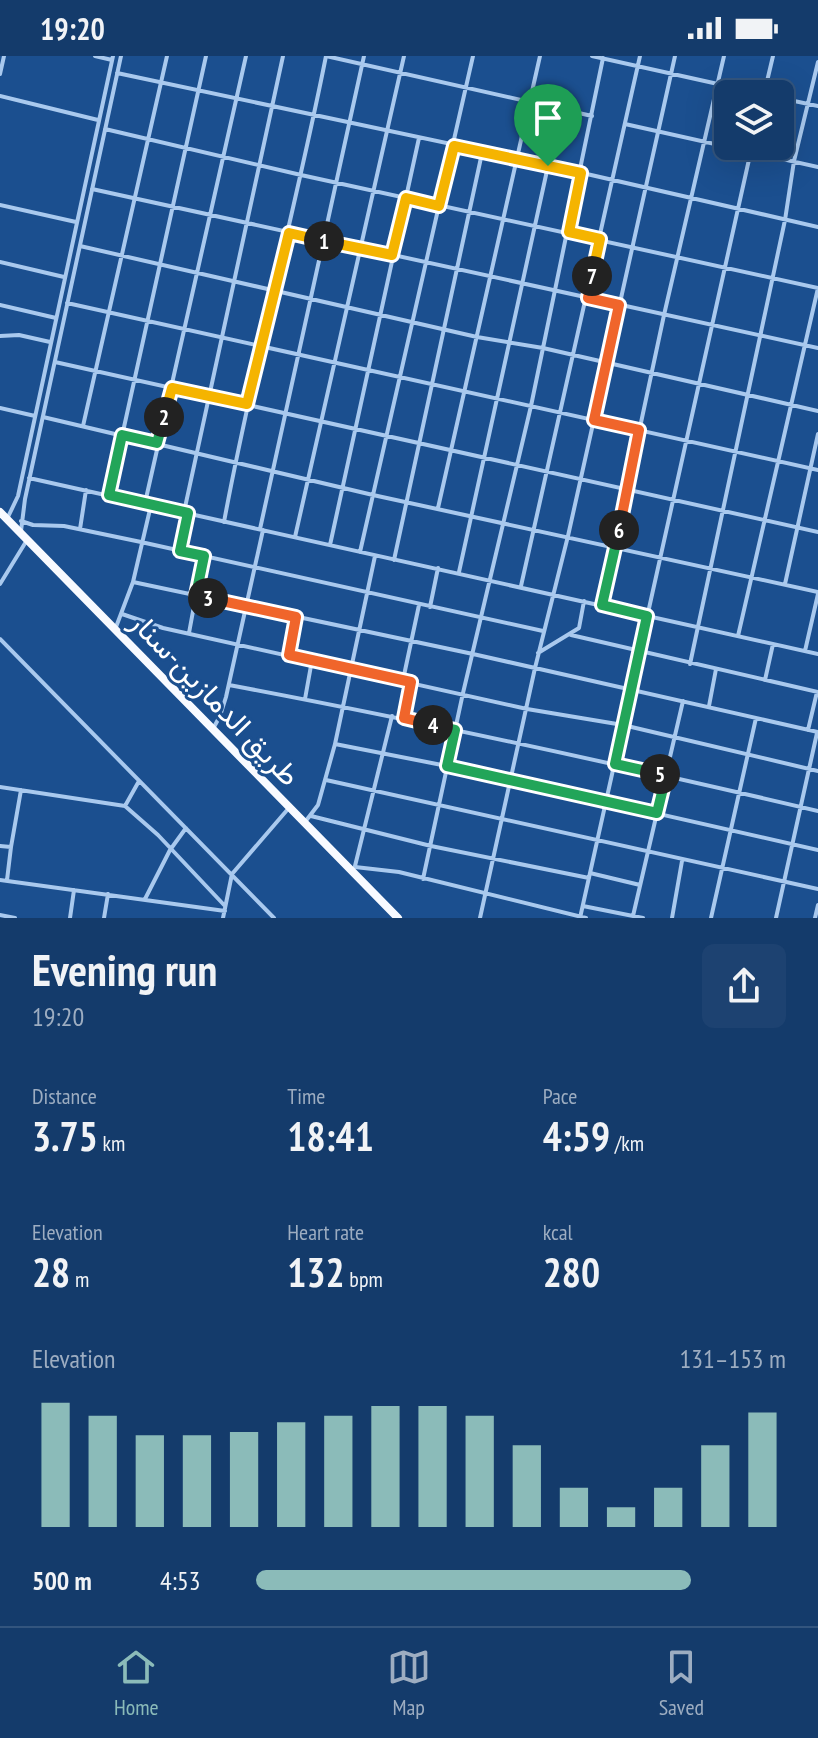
<!DOCTYPE html>
<html lang="en">
<head>
<meta charset="utf-8">
<style>
	:root { --surface:#143b6b; --page:#1d4271; --text:#f1f3f6; --muted:#9dadc1; --line:#33557e; --accent:#8bbbb9 }
	body { margin:0; font-family:"PT Sans Narrow",Vazirmatn,sans-serif; background:var(--page); color:var(--text); height:100vh; display:flex; flex-direction:column; font-size:30px; white-space:nowrap }
	* { box-sizing:border-box; margin:0 }
	p { font-size:26px; color:var(--muted) }
	.icon { flex:none; width:44px; height:44px; fill:none; stroke:currentColor; stroke-width:2; stroke-linecap:round; stroke-linejoin:round }
	.map { position:relative; height:862px; overflow:hidden }
	.drawer { display:flex; flex-direction:column; background:var(--surface); flex:1 }
	.drawer>* { flex:none }
	.fabs { position:absolute; left:714px; top:24px; display:grid; gap:16px }
	.fabs a { display:grid; place-items:center; width:80px; height:80px; border-radius:12px; background:var(--surface); box-shadow:0 8px 32px #0002,0 0 0 2px var(--line); font-size:40px }
	.pin { position:absolute; display:grid; place-items:center; width:68px; height:68px; color:#fff; margin:-82px -34px; border-radius:50% 50% 50% 0; rotate:-45deg; box-shadow:0 0 8px #0007 }
	.pin .icon { rotate:45deg }
	.km { position:absolute; width:40px; height:40px; margin:-20px; border-radius:50%; background:#222; color:#fff; font-size:22px; line-height:40px; text-align:center }
	.round { display:grid; place-items:center; flex:none; width:84px; height:84px; border-radius:12px; background:var(--page) }
	.headline { display:flex; align-items:center; justify-content:space-between; height:136px; padding:0 32px }
	h1 { font-size:44px; font-weight:700; line-height:60px }
	.stats { display:grid; grid-template-columns:repeat(3,1fr); gap:12px; height:136px; padding:8px 32px }
	.stats div { display:grid; align-content:center }
	.stats b { font-size:40px; font-weight:700 }
	.stats small { font-size:22px; font-weight:400 }
	.stats p { font-size:22px }
	.chart { height:224px; padding:16px 32px }
	.chart p { display:flex; justify-content:space-between }
	.chart svg { width:100%; height:144px; margin-top:8px; stroke:var(--accent); stroke-width:6 }
	ul { padding:0 32px; list-style:none; font-size:26px }
	li { display:grid; grid-template-columns:128px 96px 1fr; align-items:center; height:60px }
	li i { height:20px; border-radius:10px; background:var(--accent) }
	.status { display:flex; justify-content:space-between; align-items:center; height:56px; padding:0 40px; background:var(--surface); direction:ltr }
	.status svg { height:22px; fill:currentColor }
	.dock { display:flex; justify-content:space-around; align-items:center; height:112px; border-top:2px solid var(--line); background:var(--surface); font-size:22px; color:var(--muted) }
	.dock a { display:grid; justify-items:center; gap:4px }
	.dock .selected { color:var(--accent) }
	.map>svg:first-child { display:block }
	.lines { fill:none; stroke-linecap:round; stroke-linejoin:round }
	.minor { stroke:#a9c9ee; stroke-width:4 }
	.trunk { stroke:#f8faff; stroke-width:8 }
	.split-1-casing { stroke:#fff; stroke-width:16 }
	.split-2-casing { stroke:#fff; stroke-width:16 }
	.split-3-casing { stroke:#fff; stroke-width:16 }
	.split-4-casing { stroke:#fff; stroke-width:16 }
	.split-5-casing { stroke:#fff; stroke-width:16 }
	.split-6-casing { stroke:#fff; stroke-width:16 }
	.split-7-casing { stroke:#fff; stroke-width:16 }
	.split-8-casing { stroke:#fff; stroke-width:16 }
	.split-1 { stroke:#f5b400; stroke-width:10 }
	.split-2 { stroke:#f5b400; stroke-width:10 }
	.split-3 { stroke:#22a559; stroke-width:10 }
	.split-4 { stroke:#f0652b; stroke-width:10 }
	.split-5 { stroke:#22a559; stroke-width:10 }
	.split-6 { stroke:#22a559; stroke-width:10 }
	.split-7 { stroke:#f0652b; stroke-width:10 }
	.split-8 { stroke:#f5b400; stroke-width:10 }
	.labels { text-anchor:middle; dominant-baseline:central; stroke-width:6; stroke-linejoin:round; paint-order:stroke }
	.street-label { font-size:30px; fill:#fff; stroke:#1b4f8f }
</style>
</head>
<body>
<div class="status"><b>19:20</b><svg viewBox="0 0 49 12"><path d="M0 12V9h3v3zM5 12V6h3v6zM10 12V3h3v9zM15 12V0h3v12zM26 1h20v11H26zM47 4h2v5h-2z"/></svg></div>
<div class="map">
<svg width="818" height="862" viewBox="0 0 818 862">
	<rect width="100%" height="100%" fill="#1b4f8f"/>
	<g class="lines">
		<path class="minor" d="M95,0L112,4
			M326,0L592,60
			M592,0L763,38
			M117,17L517,102L818,171
			M0,18L4,0
			M764,38L773,0
			M0,40L98,64
			M780,42L818,50
			M625,68L818,111
			M105,73L301,119L818,232
			M92,133L818,292
			M0,149L76,166
			M80,190L477,281L543,292L818,355
			M0,206L64,221
			M67,247L818,414
			M0,249L56,262
			M0,280L19,279L50,286
			M55,306L818,476
			M0,352L35,360
			M43,361L373,439L818,536
			M83,370L167,0
			M29,422L818,598
			M109,439L206,0
			M145,447L246,0
			M438,452L540,0
			M184,456L283,0
			M8,461L18,440L113,0
			M21,465L33,469L64,470L141,486L543,575
			M224,466C253,309 295,156 326,0
			M80,473L86,434
			M260,473L364,0
			M21,475L25,443L121,0
			M295,481L404,0
			M330,489L419,82
			M180,495L188,458
			M360,496L473,0
			M394,504L482,97
			M459,516L548,110
			M133,526L473,598L818,676
			M0,528L27,484
			M785,528L818,378
			M521,530L640,0
			M602,549L664,259L724,0
			M430,551L438,512
			M122,558L163,572L527,653L623,669L818,715
			M116,571L133,526L151,449
			M189,577L203,501
			M571,579L818,636
			M738,580L818,232
			M0,583L274,862
			M805,595L818,538
			M538,597L579,572L584,545
			M289,599L296,562
			M690,608L785,164L794,105L818,6
			M403,624L419,549
			M765,624L773,588
			M229,629C426,666 622,709 818,755
			M305,643L312,604
			M709,650L716,613
			M404,662L411,626
			M214,671L220,660L226,641L263,474
			M808,674L817,636
			M335,688L447,710L818,794
			M326,724L818,833
			M0,731L125,750L158,779L225,850
			M125,750L139,725
			M311,760L431,790L589,822
			M305,766L318,749L335,688L375,500
			M0,790L11,791L21,734
			M355,810L392,660
			M355,811L399,816L586,862
			M590,817L640,829
			M423,823L463,637L531,350L603,2
			M0,824L225,855
			M7,824L11,791
			M145,843L170,794L186,772
			M583,850L643,862
			M0,859L15,862
			M633,860L683,645
			M70,862L74,834
			M104,862L108,838
			M223,862L232,818L288,753
			M480,862L535,612L568,480L675,0
			M580,862L752,90
			M672,862L682,805
			M711,862L756,662
			M776,862L817,677
			M815,862L818,849"/>
		<path class="trunk" d="M0,456L398,862"/>
	</g>
	<g class="lines">
		<defs>
			<path id="split-1" d="M324,185L392,199L406,142L439,150L454,90L548,110"/>
			<path id="split-2" d="M164,361L172,332L247,348L289,177L324,185"/>
			<path id="split-3" d="M164,361L157,387L122,379L109,439L188,457L180,495L204,500L196,539L208,542"/>
			<path id="split-4" d="M208,542L296,561L289,599L411,626L404,662L433,669"/>
			<path id="split-5" d="M433,669L455,674L447,710L657,757L666,720L660,718"/>
			<path id="split-6" d="M619,474L602,549L647,560L615,708L660,718"/>
			<path id="split-7" d="M592,220L588,242L619,249L594,364L639,374L619,474"/>
			<path id="split-8" d="M548,110L581,117L569,176L600,183L592,220"/>
		</defs>
		<use href="#split-1" class="split-1-casing"/>
		<use href="#split-2" class="split-2-casing"/>
		<use href="#split-3" class="split-3-casing"/>
		<use href="#split-4" class="split-4-casing"/>
		<use href="#split-5" class="split-5-casing"/>
		<use href="#split-6" class="split-6-casing"/>
		<use href="#split-7" class="split-7-casing"/>
		<use href="#split-8" class="split-8-casing"/>
		<use href="#split-1" class="split-1"/>
		<use href="#split-2" class="split-2"/>
		<use href="#split-3" class="split-3"/>
		<use href="#split-4" class="split-4"/>
		<use href="#split-5" class="split-5"/>
		<use href="#split-6" class="split-6"/>
		<use href="#split-7" class="split-7"/>
		<use href="#split-8" class="split-8"/>
	</g>
	<g class="labels">
		<g class="street-label">
			<text transform="translate(216 642) rotate(46)">طريق الدمازين-سنار</text>
		</g>
	</g>
</svg>
<div class="fabs">
<a><svg class="icon" aria-label="layers" viewBox="0 0 24 24"><path d="M12 4l9 5-9 5-9-5zM3 14l9 5 9-5"/></svg></a>
</div>
<div class="pin" style="left:548px;top:110px;background:#1e9e55"><svg class="icon" aria-label="arrive" viewBox="0 0 24 24"><path d="M6 21V4h12l-3 4 3 4H6"/></svg></div>
<b class="km" style="left:324px;top:185px">1</b>
<b class="km" style="left:164px;top:361px">2</b>
<b class="km" style="left:208px;top:542px">3</b>
<b class="km" style="left:433px;top:669px">4</b>
<b class="km" style="left:660px;top:718px">5</b>
<b class="km" style="left:619px;top:474px">6</b>
<b class="km" style="left:592px;top:220px">7</b>
</div>
<section class="drawer">
<div class="headline"><div><h1>Evening run</h1><p>19:20</p></div><a class="round"><svg class="icon" aria-label="share" viewBox="0 0 24 24"><path d="M12 15V3M7 8l5-5 5 5M5 13v7h14v-7"/></svg></a></div>
<div class="stats">
<div><p>Distance</p><b>3.75<small> km</small></b></div>
<div><p>Time</p><b>18:41</b></div>
<div><p>Pace</p><b>4:59<small> /km</small></b></div>
</div>
<div class="stats">
<div><p>Elevation</p><b>28<small> m</small></b></div>
<div><p>Heart rate</p><b>132<small> bpm</small></b></div>
<div><p>kcal</p><b>280</b></div>
</div>
<div class="chart"><p><span>Elevation</span>131–153 m</p>
<svg viewBox="0 0 160 44" preserveAspectRatio="none"><path d="M5 44V6M15 44V10M25 44V16M35 44V16M45 44V15M55 44V12M65 44V10M75 44V7M85 44V7M95 44V10M105 44V19M115 44V32M125 44V38M135 44V32M145 44V19M155 44V9"/></svg>
</div>
<ul>
<li><b>500 m</b>4:53<i style="width:82%"></i></li>
</ul>
</section>
<nav class="dock">
<a class="selected"><svg class="icon" aria-label="home" viewBox="0 0 24 24"><path d="M3 11l9-7 9 7M6 9v11h12V9"/></svg>Home</a>
<a><svg class="icon" aria-label="map" viewBox="0 0 24 24"><path d="M3 6l6-2 6 2 6-2v14l-6 2-6-2-6 2zM9 4v14M15 6v14"/></svg>Map</a>
<a><svg class="icon" aria-label="saved" viewBox="0 0 24 24"><path d="M7 4h10v16l-5-4-5 4z"/></svg>Saved</a>
</nav>
</body>
</html>
